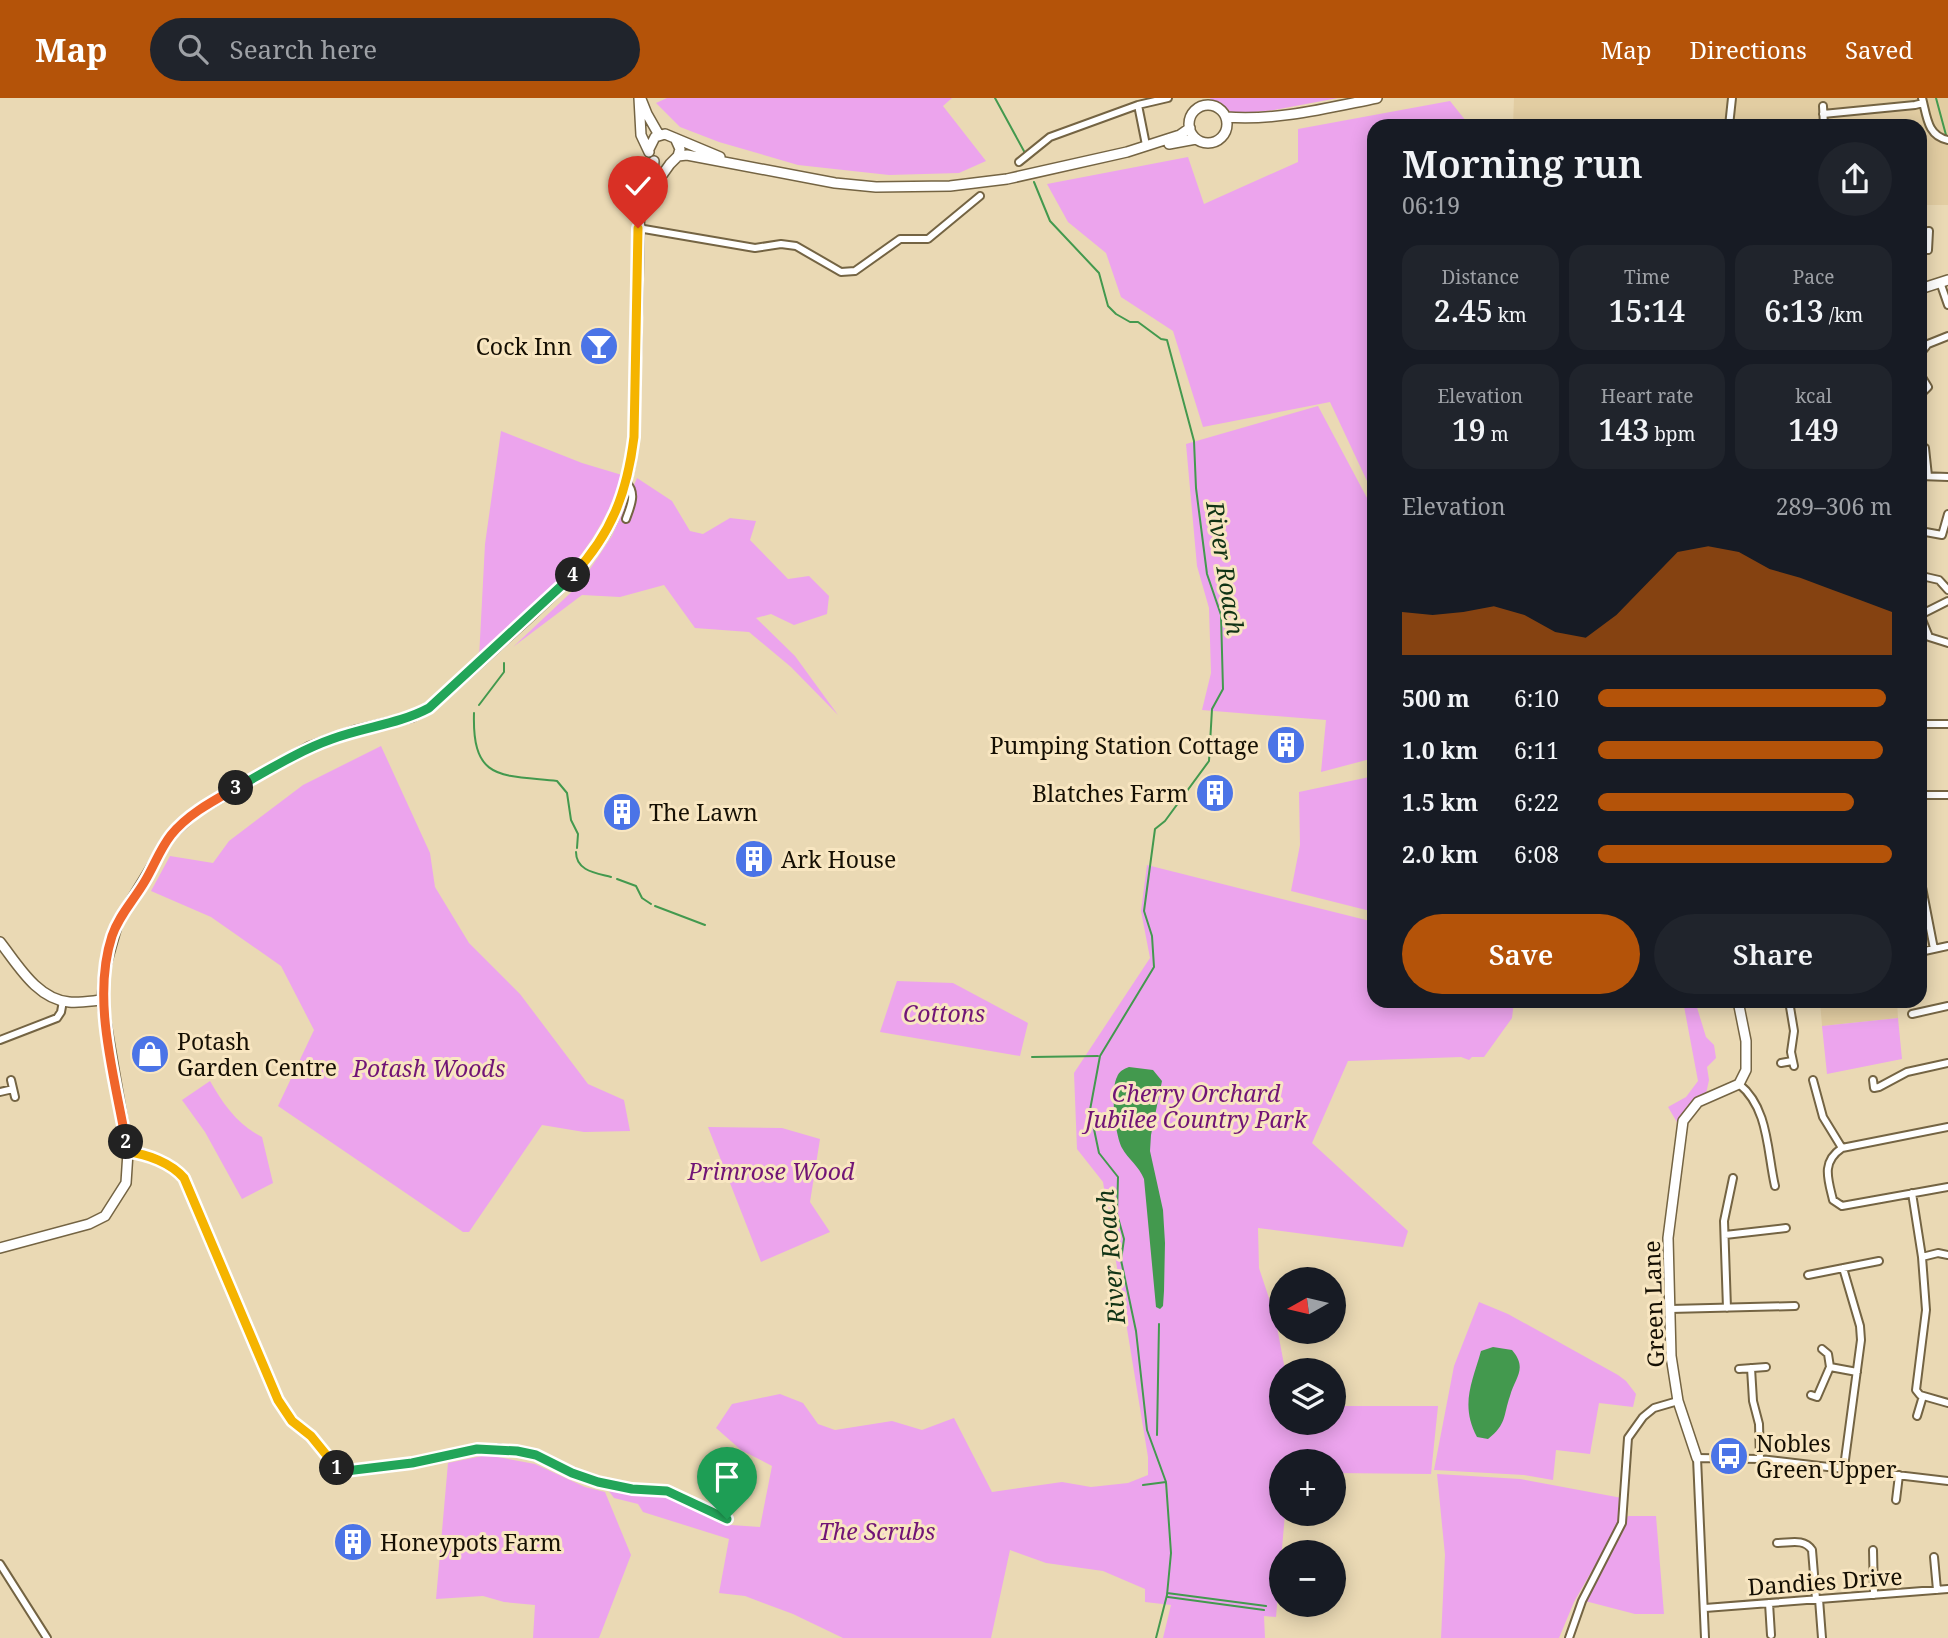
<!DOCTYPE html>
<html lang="en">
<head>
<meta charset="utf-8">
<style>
	:root { --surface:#171b24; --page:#20242c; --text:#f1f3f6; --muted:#9ea1a6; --accent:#b45309 }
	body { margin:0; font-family:"Noto Serif",serif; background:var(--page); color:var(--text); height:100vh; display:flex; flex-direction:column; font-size:26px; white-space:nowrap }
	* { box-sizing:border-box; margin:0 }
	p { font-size:23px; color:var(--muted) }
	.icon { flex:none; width:38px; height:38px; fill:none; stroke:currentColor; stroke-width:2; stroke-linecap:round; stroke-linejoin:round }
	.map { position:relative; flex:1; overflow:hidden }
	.side { position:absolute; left:1367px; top:21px; width:560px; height:889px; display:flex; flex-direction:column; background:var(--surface); border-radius:21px; box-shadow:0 4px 18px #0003 }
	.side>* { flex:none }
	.needle { width:46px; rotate:262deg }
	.controls { position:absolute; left:1269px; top:1169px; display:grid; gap:14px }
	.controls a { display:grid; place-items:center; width:77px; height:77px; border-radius:50%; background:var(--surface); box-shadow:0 4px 18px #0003; font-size:35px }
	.pin { position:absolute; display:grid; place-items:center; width:60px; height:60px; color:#fff; margin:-72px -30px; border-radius:50% 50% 50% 0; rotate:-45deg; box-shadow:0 0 7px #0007 }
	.pin .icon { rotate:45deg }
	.km { position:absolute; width:35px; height:35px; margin:-18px; border-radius:50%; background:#222; color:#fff; font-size:19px; line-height:35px; text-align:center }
	.round { display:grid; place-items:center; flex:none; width:74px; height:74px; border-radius:37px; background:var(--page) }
	.headline { display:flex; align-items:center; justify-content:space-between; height:119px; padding:0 35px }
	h1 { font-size:38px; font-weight:600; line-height:52px }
	.figures { display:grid; grid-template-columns:repeat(3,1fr); gap:10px; height:119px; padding:7px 35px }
	.figures div { display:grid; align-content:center; border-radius:18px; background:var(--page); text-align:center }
	.figures b { font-size:30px; font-weight:600 }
	.figures small { font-size:19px; font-weight:400 }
	.figures p { font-size:19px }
	.chart { height:196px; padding:14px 35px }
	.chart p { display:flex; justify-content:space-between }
	.chart svg { width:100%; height:126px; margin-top:7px; fill:var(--accent); opacity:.7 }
	.button { display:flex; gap:14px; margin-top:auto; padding:14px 35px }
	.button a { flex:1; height:80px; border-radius:42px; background:var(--accent); color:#fff; font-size:28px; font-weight:600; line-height:80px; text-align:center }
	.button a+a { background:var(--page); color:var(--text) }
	ul { padding:0 35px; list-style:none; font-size:23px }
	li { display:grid; grid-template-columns:112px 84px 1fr; align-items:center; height:52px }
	li i { height:18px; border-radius:9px; background:var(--accent) }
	header { display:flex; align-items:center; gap:42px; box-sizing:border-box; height:98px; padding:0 35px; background:var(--accent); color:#fff }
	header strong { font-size:33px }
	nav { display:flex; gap:38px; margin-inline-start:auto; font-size:24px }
	.search { width:490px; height:63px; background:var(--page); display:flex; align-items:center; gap:18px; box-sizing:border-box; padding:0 24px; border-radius:38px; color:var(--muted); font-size:26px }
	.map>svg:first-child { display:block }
	.built { fill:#e2cda2 }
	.green { fill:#eca4ed }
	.water { fill:#43994e }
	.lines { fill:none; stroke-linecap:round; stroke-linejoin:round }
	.stream { stroke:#43994e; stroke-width:2 }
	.street-casing { stroke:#746443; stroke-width:10 }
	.secondary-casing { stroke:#746443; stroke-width:12 }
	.street { stroke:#fff; stroke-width:6 }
	.secondary { stroke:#fff; stroke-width:9 }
	.split-1-casing { stroke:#fff; stroke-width:14 }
	.split-2-casing { stroke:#fff; stroke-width:14 }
	.split-3-casing { stroke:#fff; stroke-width:14 }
	.split-4-casing { stroke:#fff; stroke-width:14 }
	.split-5-casing { stroke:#fff; stroke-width:14 }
	.split-1 { stroke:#22a559; stroke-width:9 }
	.split-2 { stroke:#f5b400; stroke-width:9 }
	.split-3 { stroke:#f0652b; stroke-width:9 }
	.split-4 { stroke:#22a559; stroke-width:9 }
	.split-5 { stroke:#f5b400; stroke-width:9 }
	.labels { text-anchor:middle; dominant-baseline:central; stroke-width:6; stroke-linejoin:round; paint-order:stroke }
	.poi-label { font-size:23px; fill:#150f03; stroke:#f8e6c1; text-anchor:start }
	.park-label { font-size:23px; font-style:italic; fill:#711476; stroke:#f8e6c1 }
	.street-label { font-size:23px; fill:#150f03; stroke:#f8e6c1 }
	.water-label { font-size:24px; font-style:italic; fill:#103315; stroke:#f8e6c1 }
</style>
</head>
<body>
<header>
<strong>Map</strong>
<div class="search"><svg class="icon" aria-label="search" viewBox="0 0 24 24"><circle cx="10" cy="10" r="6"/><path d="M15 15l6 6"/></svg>Search here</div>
<nav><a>Map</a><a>Directions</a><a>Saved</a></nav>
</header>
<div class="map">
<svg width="1948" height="1540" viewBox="0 0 1948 1540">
	<rect width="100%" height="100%" fill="#ead9b4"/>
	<path class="built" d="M1514,0H1948V107H1920V28H1513Z
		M1820,903H1897L1898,920L1822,928Z"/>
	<path class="green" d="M667,0H952L943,8L986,63L959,75L889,77L798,67L719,44L680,29L656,5Z
		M1210,0H1338L1274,12L1233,16L1223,7L1211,4Z
		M1450,3L1470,28H1374V398L1330,304L1203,329L1173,233L1121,199L1106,155L1068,124L1047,86L1188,59L1204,106L1298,64V31Z
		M1318,308L1374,413V660L1321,674L1326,622L1202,612L1211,575L1209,510L1197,468L1186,346Z
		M501,333L582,365L622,377C596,459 540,504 479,560L485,446Z
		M637,380L672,403L690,433L703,436L730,420L756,423L750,442L788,481L809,478L829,498L827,516L794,527L771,516L756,520L795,558L838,617L791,569L749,534L695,530L664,487L620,499L582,497L513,549L580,486L612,438Z
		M381,648L430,755L435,789L469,845L520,896L588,986L624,1002L630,1033L584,1034L542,1027L469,1134H463L278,1008L314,932L281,868L211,819L151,793L170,758L213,765L229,743L303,687Z
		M1374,678V814L1291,793L1300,747L1299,694Z
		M1147,767L1374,824V903H1514L1512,920L1484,959H1472L1469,962L1461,959L1348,963L1312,1045L1408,1133L1403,1149L1258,1130L1259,1170L1275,1218L1285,1272H1281V1325H1334V1308H1438L1431,1376L1334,1375V1363H1281V1416H1285L1276,1519L1264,1518L1265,1540H1163L1171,1507L1145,1504V1491L1103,1473L1046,1465L1010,1452L991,1540H843L793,1516L745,1498L719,1495L729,1441L643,1414L638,1406L614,1400L608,1392L632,1397L664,1398L731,1427L760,1429L772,1368L741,1352L716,1330L732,1306L780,1296L803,1305L818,1326L835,1332L892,1323L922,1332L954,1320L992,1394L1062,1384L1091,1389L1128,1385L1148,1377V1359L1103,1084L1077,1051L1074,975L1150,860L1141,813Z
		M897,883L953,885L1028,925L1020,958L880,934Z
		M1683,903H1695L1706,939L1714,947L1716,960L1707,969L1709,982L1706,996L1694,1003L1678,1026L1668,1009L1686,999L1698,983Z
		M1898,920L1902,961L1827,976L1822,928Z
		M210,983C223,1006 238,1027 262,1039L273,1085L242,1101L205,1034L182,1002Z
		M708,1029L782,1030L820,1041L810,1104L830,1134L761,1164Z
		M1479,1204L1508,1216L1618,1277L1626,1283L1636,1296L1633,1309L1599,1305L1590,1356L1556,1352L1553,1382L1524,1377L1434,1372L1454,1268Z
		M487,1357L535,1366L585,1389L605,1394L631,1457L599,1540H533L535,1507L504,1504L483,1498L436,1501L448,1365Z
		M1437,1376L1520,1381L1622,1400L1620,1424L1574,1504L1559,1540H1441L1445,1457Z
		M1628,1418H1656L1664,1516H1635L1585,1503Z"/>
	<path class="water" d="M1129,969L1153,972L1162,983L1151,1037L1150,1053L1163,1112L1165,1145L1164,1193L1163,1208L1160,1211L1156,1209L1144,1081C1139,1068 1128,1061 1122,1050C1115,1037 1110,992 1117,979C1119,973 1124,971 1129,969Z
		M1493,1249L1512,1252C1528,1271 1515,1279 1510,1298C1503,1318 1507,1326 1488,1341L1477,1339C1460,1307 1472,1285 1481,1253Z"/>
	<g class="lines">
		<path class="stream" d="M995,0L1025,55
			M1936,0L1946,37
			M1034,84L1050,123L1099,175L1108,208L1116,216L1130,224H1138L1161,241L1167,242L1194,343L1196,390L1207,476L1221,517L1223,591L1212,611L1209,663L1165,723L1155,731L1144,813L1152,838L1154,869L1100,958L1090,1012L1099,1055L1118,1079L1117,1116L1124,1141L1121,1162L1136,1233L1147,1332L1166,1384L1171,1455L1167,1497L1156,1540
			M479,607L504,574V565
			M474,615C472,683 500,677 557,683L567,695L571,722L578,736L577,750
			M576,754C576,773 596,775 611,779
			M617,781L636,788L642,800L651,806
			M655,808L705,827
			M1032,959L1098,958
			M1157,1337L1159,1226
			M1143,1387L1166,1384
			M1167,1495L1266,1508
			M1168,1499L1264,1512"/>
		<defs>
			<path id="street" d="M1922,0C1927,18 1927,38 1948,42
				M1138,7L1168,0
				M1823,8L1824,28
				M1823,16L1915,7L1923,5
				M1729,28L1732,0
				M1019,64L1050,39L1138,7L1146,47
				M638,130L755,150L781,146L796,148L841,174L855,173L900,141H928L980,98
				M1920,134L1929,133L1928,152
				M1940,184L1948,207
				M1920,256L1928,246L1948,238
				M1920,276L1928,289L1924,293L1920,291
				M1925,350L1928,378
				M1920,378L1948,379
				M626,421C631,407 637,395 626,384
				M1920,433L1942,437L1948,416
				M1926,479L1939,482L1948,492
				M1920,517L1929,539L1948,545
				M1920,517L1948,503
				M1920,626H1948
				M1920,697H1948
				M1920,779L1934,851
				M1920,854L1948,848
				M1789,903L1794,933L1791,954L1794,968
				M1912,916L1948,908
				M0,942L57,920L61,914L63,903
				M1781,965L1792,963
				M11,982L15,999
				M1813,982L1823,1019L1842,1050
				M1873,982L1874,990L1879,989L1907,974L1948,965
				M1739,986C1769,1010 1767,1054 1775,1088
				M0,994L13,991
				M1948,1029L1842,1050C1821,1064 1828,1081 1833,1102L1842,1108L1948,1089
				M128,1054C147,1056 171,1065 184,1080L278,1302L292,1323L311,1338L334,1369L346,1373L412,1365L477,1351L497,1350L536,1358L572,1375L598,1384L632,1391L667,1393L727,1421
				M1912,1095L1922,1159L1926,1212L1916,1292L1920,1297L1948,1305
				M1725,1137L1786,1130
				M1922,1159L1938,1155L1948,1157
				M1843,1170L1860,1228L1861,1242L1844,1369
				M1808,1177L1879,1163
				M1727,1210L1724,1123L1733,1080
				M1670,1211L1795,1208
				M1822,1251L1828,1256L1830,1269
				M1751,1270L1753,1303L1759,1326L1760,1361
				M1739,1271L1766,1269
				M1811,1297L1817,1299L1830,1269L1857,1274
				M1917,1318L1923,1298
				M1896,1402L1899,1377
				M1777,1445C1790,1445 1804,1440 1812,1452L1816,1501
				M1873,1452L1874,1497
				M1934,1459L1937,1492
				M0,1466L47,1540
				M1819,1501L1822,1540
				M1769,1505L1771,1537
				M1705,1510L1948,1491
				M1569,1540L1582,1503L1622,1425L1628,1340L1643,1319L1654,1310L1678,1303
				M1705,1540L1697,1360L1760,1361L1948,1383"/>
			<path id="secondary" d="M639,0L641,37L649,54
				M641,1L647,16L659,37
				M1189 26a19 19 0 1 1 38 0a19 19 0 1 1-38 0Z
				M1226,19C1277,23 1327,10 1377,0
				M1169,46L1196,41
				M649,51L655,39L665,36L720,59
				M678,58L687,57L835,85L876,89L950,88L1007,81L1127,54L1180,37L1190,30
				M642,115L655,87L670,66L678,58L680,51L675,40
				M1920,191L1948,182
				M0,844C18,867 37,901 69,904C80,905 91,903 102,902
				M0,1150L89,1126L105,1118L126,1085L128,1054L102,902L105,870L118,824L171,737L197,713L309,649L357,632L412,619L429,610C461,582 493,552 525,523C554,496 584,470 605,436C623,406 630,373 634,339L640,101L653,73L654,63
				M1697,1360L1678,1303L1671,1258L1668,1140L1683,1023L1698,1004L1739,986L1746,972V943L1738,903"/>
		</defs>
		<use href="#street" class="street-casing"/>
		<use href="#secondary" class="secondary-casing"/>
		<use href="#street" class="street"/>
		<use href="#secondary" class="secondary"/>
	</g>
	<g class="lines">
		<defs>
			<path id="split-1" d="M337,1370L346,1373L412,1365L477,1351L517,1353L536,1357L572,1375L598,1384L632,1391L667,1393L727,1421"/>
			<path id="split-2" d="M126,1044L128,1054C147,1056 171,1065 184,1080L278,1302L292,1323L311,1338L337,1370"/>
			<path id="split-3" d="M126,1044C115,979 91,902 112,838C119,817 134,802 145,783C154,768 160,751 171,737C188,716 213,703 236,690"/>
			<path id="split-4" d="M236,690C267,673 298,653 332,641C364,629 399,626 429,610L573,477"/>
			<path id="split-5" d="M573,477C612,435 627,395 634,339L638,130"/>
		</defs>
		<use href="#split-1" class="split-1-casing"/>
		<use href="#split-2" class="split-2-casing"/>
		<use href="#split-3" class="split-3-casing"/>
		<use href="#split-4" class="split-4-casing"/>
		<use href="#split-5" class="split-5-casing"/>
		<use href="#split-1" class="split-1"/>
		<use href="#split-2" class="split-2"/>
		<use href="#split-3" class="split-3"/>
		<use href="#split-4" class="split-4"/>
		<use href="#split-5" class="split-5"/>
	</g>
	<defs>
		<symbol id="bar-disc" viewBox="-11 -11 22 22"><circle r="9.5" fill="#4b74e7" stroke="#f8e6c1"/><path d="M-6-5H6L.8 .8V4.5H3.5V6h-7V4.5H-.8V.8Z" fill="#fff"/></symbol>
		<symbol id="building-disc" viewBox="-11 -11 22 22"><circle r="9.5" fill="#4b74e7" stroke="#f8e6c1"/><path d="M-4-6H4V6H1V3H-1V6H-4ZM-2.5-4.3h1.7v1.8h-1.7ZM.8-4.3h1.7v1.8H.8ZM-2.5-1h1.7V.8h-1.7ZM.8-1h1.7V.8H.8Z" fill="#fff"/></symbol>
		<symbol id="shop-disc" viewBox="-11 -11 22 22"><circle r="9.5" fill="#4b74e7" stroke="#f8e6c1"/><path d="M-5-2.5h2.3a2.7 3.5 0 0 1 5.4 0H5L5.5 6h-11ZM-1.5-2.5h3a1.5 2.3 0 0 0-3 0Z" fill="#fff"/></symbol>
		<symbol id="bus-disc" viewBox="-11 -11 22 22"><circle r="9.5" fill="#4b74e7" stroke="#f8e6c1"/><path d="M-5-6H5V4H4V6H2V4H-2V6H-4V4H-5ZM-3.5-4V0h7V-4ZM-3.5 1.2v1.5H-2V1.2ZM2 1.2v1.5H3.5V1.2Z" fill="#fff"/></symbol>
	</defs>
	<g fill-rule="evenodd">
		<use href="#bar-disc" x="577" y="226" width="44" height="44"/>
		<use href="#building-disc" x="1264" y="625" width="44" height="44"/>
		<use href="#building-disc" x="1193" y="673" width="44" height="44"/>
		<use href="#building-disc" x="600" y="692" width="44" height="44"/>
		<use href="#building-disc" x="732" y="739" width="44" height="44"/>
		<use href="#shop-disc" x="128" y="934" width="44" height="44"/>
		<use href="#bus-disc" x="1707" y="1336" width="44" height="44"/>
		<use href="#building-disc" x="331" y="1422" width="44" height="44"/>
	</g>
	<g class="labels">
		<g class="poi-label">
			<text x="572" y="248" text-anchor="end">Cock Inn</text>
			<text x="1259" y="647" text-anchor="end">Pumping Station Cottage</text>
			<text x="1188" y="695" text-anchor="end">Blatches Farm</text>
			<text x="649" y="714">The Lawn</text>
			<text x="781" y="761">Ark House</text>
			<text x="177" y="943">Potash<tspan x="177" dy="26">Garden Centre</tspan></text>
			<text x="1756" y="1345">Nobles<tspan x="1756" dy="26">Green Upper</tspan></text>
			<text x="380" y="1444">Honeypots Farm</text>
		</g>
		<g class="park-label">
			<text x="944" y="915">Cottons</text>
			<text x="429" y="970">Potash Woods</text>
			<text x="1196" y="995">Cherry Orchard<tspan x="1196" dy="26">Jubilee Country Park</tspan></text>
			<text x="771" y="1073">Primrose Wood</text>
			<text x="877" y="1433">The Scrubs</text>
		</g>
		<g class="street-label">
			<text transform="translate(1653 1206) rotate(-92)">Green Lane</text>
			<text transform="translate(1825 1483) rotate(-4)">Dandies Drive</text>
		</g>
		<g class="water-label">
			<text transform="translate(1226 470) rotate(81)">River Roach</text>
			<text transform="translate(1110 1159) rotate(-95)">River Roach</text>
		</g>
	</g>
</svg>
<div class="controls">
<a><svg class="needle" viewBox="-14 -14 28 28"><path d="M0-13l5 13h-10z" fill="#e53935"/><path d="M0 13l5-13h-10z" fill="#9ea1a6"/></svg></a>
<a><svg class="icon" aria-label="layers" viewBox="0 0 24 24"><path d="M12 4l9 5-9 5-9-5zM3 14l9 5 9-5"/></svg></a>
<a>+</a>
<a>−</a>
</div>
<div class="pin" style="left:727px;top:1421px;background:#1e9e55"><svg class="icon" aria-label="arrive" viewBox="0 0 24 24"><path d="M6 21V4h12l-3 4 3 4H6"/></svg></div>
<div class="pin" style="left:638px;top:130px;background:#d93025"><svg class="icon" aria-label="check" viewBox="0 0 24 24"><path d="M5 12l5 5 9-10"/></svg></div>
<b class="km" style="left:337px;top:1370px">1</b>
<b class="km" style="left:126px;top:1044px">2</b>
<b class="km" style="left:236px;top:690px">3</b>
<b class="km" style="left:573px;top:477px">4</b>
<section class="side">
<div class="headline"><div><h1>Morning run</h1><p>06:19</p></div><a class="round"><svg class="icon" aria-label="share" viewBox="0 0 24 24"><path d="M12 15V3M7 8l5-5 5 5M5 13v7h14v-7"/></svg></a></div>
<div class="figures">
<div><p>Distance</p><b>2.45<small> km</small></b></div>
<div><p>Time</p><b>15:14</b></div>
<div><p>Pace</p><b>6:13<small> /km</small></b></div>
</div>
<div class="figures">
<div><p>Elevation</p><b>19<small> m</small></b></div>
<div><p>Heart rate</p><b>143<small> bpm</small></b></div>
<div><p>kcal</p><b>149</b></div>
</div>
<div class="chart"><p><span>Elevation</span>289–306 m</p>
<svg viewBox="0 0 160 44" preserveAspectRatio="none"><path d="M0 44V29L10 30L20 29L30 27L40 30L50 36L60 38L70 30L80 19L90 8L100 6L110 8L120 14L130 17L140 21L150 25L160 29V44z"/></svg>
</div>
<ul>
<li><b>500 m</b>6:10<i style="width:98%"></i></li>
<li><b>1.0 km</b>6:11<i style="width:97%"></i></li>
<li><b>1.5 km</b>6:22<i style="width:87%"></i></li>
<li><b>2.0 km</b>6:08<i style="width:100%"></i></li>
</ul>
<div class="button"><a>Save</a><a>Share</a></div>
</section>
</div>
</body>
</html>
